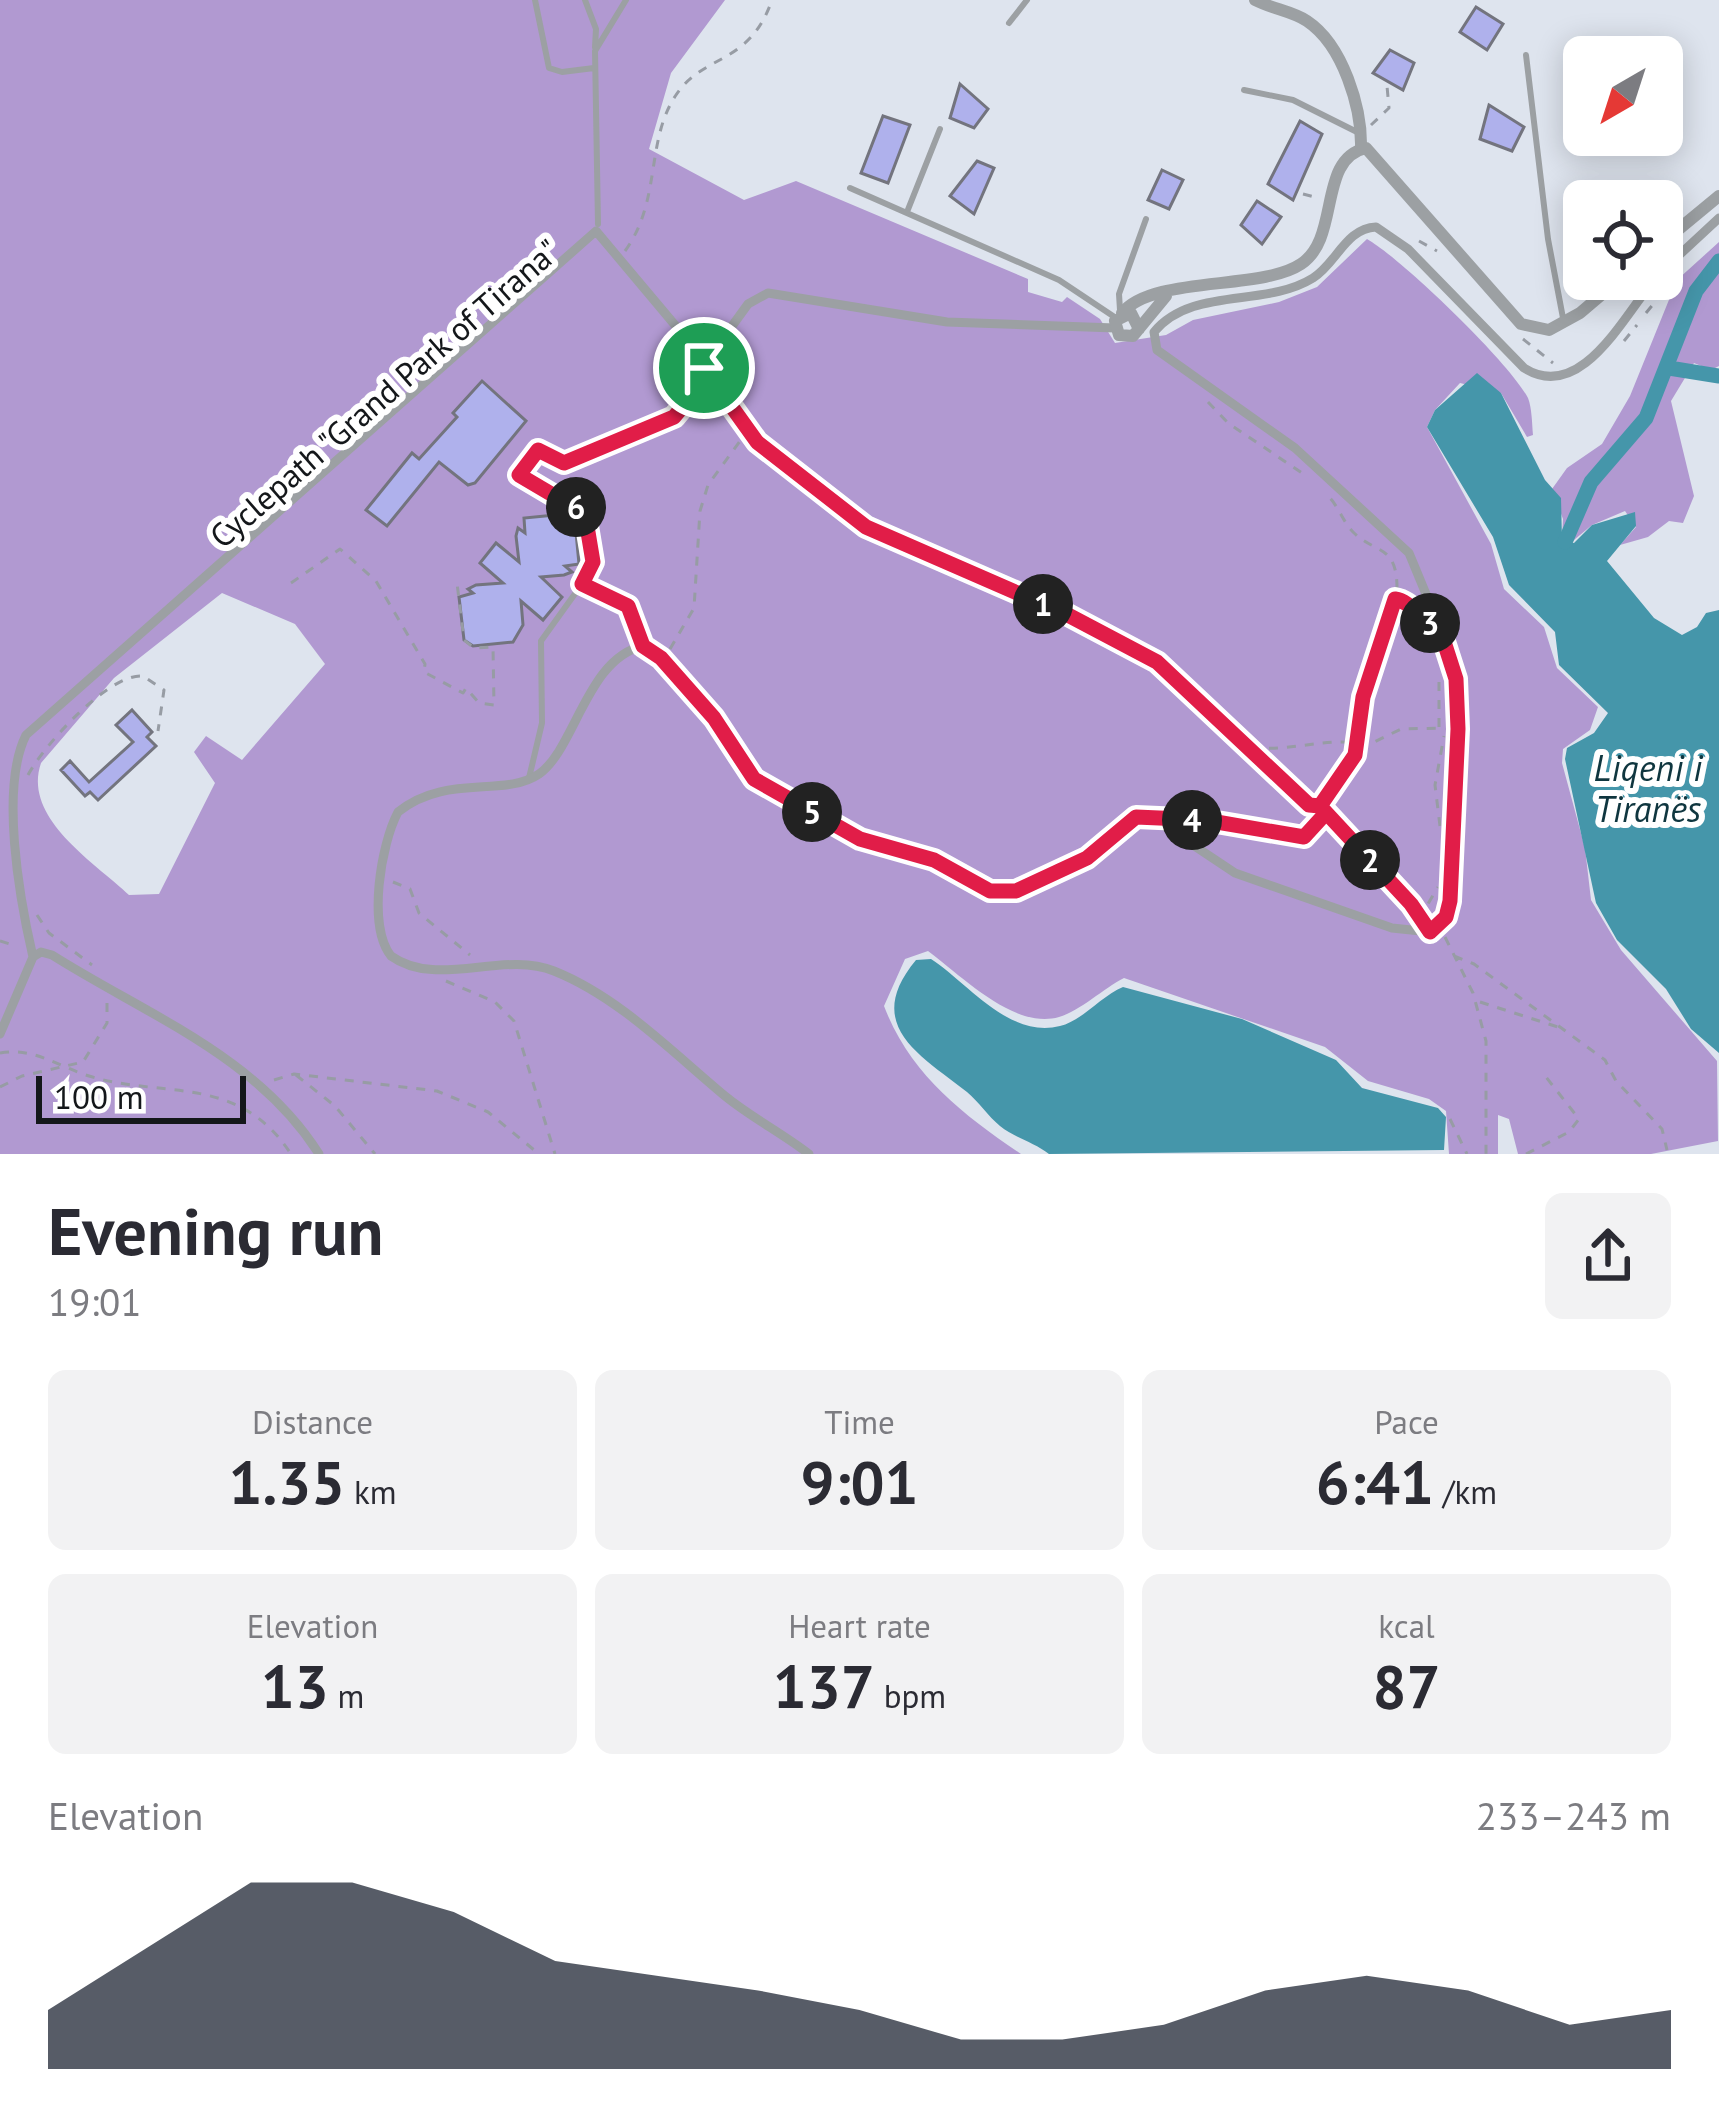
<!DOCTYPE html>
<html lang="en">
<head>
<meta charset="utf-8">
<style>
	:root { --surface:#fff; --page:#f2f2f3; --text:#2b2b33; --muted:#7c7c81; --accent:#111827 }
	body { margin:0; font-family:"PT Sans",sans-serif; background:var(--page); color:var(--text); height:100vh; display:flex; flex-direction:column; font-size:45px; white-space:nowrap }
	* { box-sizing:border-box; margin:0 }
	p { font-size:39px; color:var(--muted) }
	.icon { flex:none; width:66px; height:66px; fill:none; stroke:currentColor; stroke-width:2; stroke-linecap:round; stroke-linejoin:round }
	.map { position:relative; height:1154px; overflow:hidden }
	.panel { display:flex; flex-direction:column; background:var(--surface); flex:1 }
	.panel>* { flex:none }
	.needle { width:78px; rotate:219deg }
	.fabs { position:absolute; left:1563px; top:36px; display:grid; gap:24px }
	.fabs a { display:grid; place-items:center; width:120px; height:120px; border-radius:18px; background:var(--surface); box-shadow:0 6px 30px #0003; font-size:60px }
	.scale { position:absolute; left:36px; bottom:30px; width:210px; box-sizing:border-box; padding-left:12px; border:6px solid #14171a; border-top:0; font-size:33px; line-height:42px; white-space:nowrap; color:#14171a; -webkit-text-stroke:9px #fff; paint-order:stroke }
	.pin { position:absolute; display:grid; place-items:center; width:102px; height:102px; color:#fff; margin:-51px; border:6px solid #fff; border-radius:50%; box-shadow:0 3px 12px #0007 }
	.km { position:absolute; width:60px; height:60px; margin:-30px; border-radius:50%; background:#222; color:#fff; font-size:33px; line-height:60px; text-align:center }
	.round { display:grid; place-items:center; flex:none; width:126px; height:126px; border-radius:18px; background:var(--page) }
	.overview { display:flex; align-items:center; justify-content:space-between; height:204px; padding:0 48px }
	h1 { font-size:66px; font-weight:600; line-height:90px }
	.figures { display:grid; grid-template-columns:repeat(3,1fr); gap:18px; height:204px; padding:12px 48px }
	.figures div { display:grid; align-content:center; border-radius:18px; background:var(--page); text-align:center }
	.figures b { font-size:60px; font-weight:600 }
	.figures small { font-size:33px; font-weight:400 }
	.figures p { font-size:33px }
	.chart { height:336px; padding:24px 48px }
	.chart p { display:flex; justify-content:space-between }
	.chart svg { width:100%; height:216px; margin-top:12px; fill:var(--accent); opacity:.7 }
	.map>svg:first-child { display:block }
	.forest { fill:#b199d1; fill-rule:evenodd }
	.water { fill:#4596aa }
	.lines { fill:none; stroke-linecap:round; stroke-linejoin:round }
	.canal { stroke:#4596aa; stroke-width:15 }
	.building { fill:#afb1ec; stroke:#73747e; stroke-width:3 }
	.path { stroke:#979ca4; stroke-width:3; stroke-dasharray:9 9; stroke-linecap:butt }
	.service { stroke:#9ca0a3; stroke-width:6 }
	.pedestrian { stroke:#9ca0a3; stroke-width:9 }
	.minor { stroke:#9ca0a3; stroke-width:12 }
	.route-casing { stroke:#fff; stroke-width:24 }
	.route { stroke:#e11d48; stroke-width:15 }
	.labels { text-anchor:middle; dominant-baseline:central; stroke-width:12; stroke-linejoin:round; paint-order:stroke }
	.street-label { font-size:33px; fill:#14171a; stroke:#fff }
	.water-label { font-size:36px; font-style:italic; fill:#0f363f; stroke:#fff }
</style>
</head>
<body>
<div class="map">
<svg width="1719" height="1154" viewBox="0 0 1719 1154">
	<rect width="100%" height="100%" fill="#dee4ee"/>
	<path class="forest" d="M0,0H725L671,73L649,149L744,200L796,181L1028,279V292L1062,302L1067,297L1100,319L1115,343L1166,335L1193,320L1279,302L1317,287L1367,239C1402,259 1510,363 1528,398C1532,408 1532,424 1533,435L1527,437L1501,393L1460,383L1435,410L1427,427L1491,544L1504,589L1544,627L1557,668L1598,707L1590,730L1563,749L1562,763L1585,848L1591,900L1621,950L1717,1061L1718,1141L1651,1154H1518L1509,1119L1498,1115V1154H1449L1446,1111L1429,1099L1368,1081L1325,1047L1124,978C1104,988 1080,1011 1059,1017C1014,1030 962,976 928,951L905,959L884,1006C910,1074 962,1114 1021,1154H0ZM222,593L295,624L325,664L242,760L206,736L194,752L215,783L159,894L129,895C94,862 22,818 41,763L114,678Z
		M1719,242V366L1711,370L1694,363L1671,401L1694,496L1683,523L1669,521L1648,537L1620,545L1636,527L1625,511L1592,525L1568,545L1562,540L1563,519L1552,489L1567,468L1602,444L1630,396L1677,280Z"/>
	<path class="water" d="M1477,373L1501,393L1545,480L1561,498L1562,540L1574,543L1592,525L1635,512L1636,526L1607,561L1654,618L1682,635L1697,627L1706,613L1719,610V1053L1691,1029L1666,989L1617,940L1596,903L1565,759L1567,748L1594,733L1608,713L1559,665L1555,632L1509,585L1493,537L1427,427L1435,410Z
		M931,959C968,983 1009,1039 1060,1026C1082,1021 1101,996 1123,987L1242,1019L1336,1060L1362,1088L1438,1108L1446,1117L1444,1150L1049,1154C1034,1142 1015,1138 1000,1126C988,1116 979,1102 967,1092C920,1055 862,1025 916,960Z"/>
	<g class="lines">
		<path class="canal" d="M1669,368L1719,376
			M1565,542L1591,482L1646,418L1696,291L1719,261"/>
	</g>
	<path class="building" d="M1476,7L1503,24L1487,50L1460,32Z
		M1390,50L1414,63L1403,90L1373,73Z
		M960,84L988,109L974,128L950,118Z
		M1489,105L1524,127L1512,151L1480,139Z
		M883,116L910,125L888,183L861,173Z
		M1300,121L1322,134L1293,200L1268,184Z
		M977,161L994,168L974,214L950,196Z
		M1162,170L1183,180L1169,209L1148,200Z
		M1257,201L1281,217L1262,244L1241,225Z
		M482,381L526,421L475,483L468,485L439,462L387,526L366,510L412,453L419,459L457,417L453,413Z
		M566,514L567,522H575L579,564L565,566L572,572L564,575L541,577L562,597L543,620L521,601L523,625L513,642L473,646L464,640L459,597L473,593L468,589L476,585L503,583L480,563L496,543L519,562L516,536L518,528L525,533L524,518Z
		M132,710L152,732L147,737L156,746L98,800L90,792L85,796L61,770L70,761L89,782L133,742L116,725Z"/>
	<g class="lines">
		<path class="path" d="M1371,125L1389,108L1387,86
			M1303,194L1318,198
			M1419,241L1437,251
			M625,251C662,200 645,141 676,95C704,53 749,66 772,0
			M1646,313L1678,274
			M1523,339L1553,363
			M1624,341L1637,325
			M713,379L757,442L866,527L1068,615L1157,662L1315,807L1335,791L1355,755L1363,697L1397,592C1398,543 1376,555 1353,532C1344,523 1339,508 1330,498
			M1208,402L1228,423L1305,475
			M291,583L340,549L376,581L425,664L424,672L463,693L466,688L479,703L494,705L493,647L474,648L464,640L457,583
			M1395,599L1425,620
			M670,649L694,608L700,511L708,485L748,430
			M1439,727V678
			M1251,747C1291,753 1329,735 1368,745L1401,729L1444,728
			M28,775C44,745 109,673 143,676L164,690L158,731
			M1321,808L1418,916
			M1177,819L1292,838L1304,837L1325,814
			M1440,826L1435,785L1444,736
			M393,882L410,889L419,913L470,955
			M37,915L49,933L92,965
			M1419,919L1438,887
			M1445,937L1473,993L1486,1041V1154
			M0,941L16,946
			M1454,956L1474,964L1605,1060L1616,1081L1662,1129L1667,1150
			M446,981L495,1002L514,1021L555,1154
			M1480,1002L1561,1028
			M0,1053C34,1047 57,1066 89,1076C163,1099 238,1073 291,1154
			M296,1075L335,1106L375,1154
			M274,1080L294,1074L437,1091L488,1112L539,1154
			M0,1087L22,1076L83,1062L107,1023V1000
			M1450,1119L1467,1154
			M1526,1154L1569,1132L1579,1119L1546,1077"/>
		<path class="service" d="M535,0L549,68L562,72L594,68
			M585,0L596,29L595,47
			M1009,23L1027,0
			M1526,55L1548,239L1563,318
			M1244,90L1293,100L1357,132
			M850,188L1059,280L1116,318
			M907,212L940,129
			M598,224L595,51L626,0
			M1120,310L1119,294L1146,219
			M582,584L593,562L585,514L526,480L519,474L538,450L564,463L674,417L695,393L706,363
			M529,778L542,723L541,641L582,584L628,606L643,646"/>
		<path class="pedestrian" d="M1662,271L1719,218
			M33,957C19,897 0,787 26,735L596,231L706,362L748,304L768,293L947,322L1115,328
			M0,1034L33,957L41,952L52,955C147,1015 257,1056 319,1154
			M809,1154C782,1133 752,1118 725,1096C672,1052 619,997 554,971C503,950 437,989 391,956C367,926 381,844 398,812C446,773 504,798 539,774C575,749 587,658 643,646L660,658L714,718L762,787L860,839L934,860L990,891H1016L1070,868L1122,824L1151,817L1235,873L1392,928L1430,932L1446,917L1450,901L1458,702L1438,623L1409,553L1295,448L1157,350L1154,332C1192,286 1265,308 1313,278C1336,264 1346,228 1376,227L1408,249L1524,368C1581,404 1624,315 1655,279"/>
		<path class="minor" d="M1255,0C1272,9 1292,11 1307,21C1343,45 1362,108 1361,148
			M1662,243L1719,196
			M1122,313C1153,275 1261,291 1301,264C1341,238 1317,159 1366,148L1521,324L1549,330L1580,313L1620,279
			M1139,329L1131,313L1115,321L1119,335L1133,336L1166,296"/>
	</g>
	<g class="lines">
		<defs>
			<path id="route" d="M704,368L757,442L866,527L1068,615L1157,662L1309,805L1320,806L1411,904L1430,932L1446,917L1450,901L1458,729L1456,679L1438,623C1419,624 1414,602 1395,599L1363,697L1355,755L1320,806L1325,814L1304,837L1205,820L1136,817L1087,858L1016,891H990L934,860L860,839L754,779L714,718L661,658L643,646L628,606L582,584L593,562L585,514L519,475L538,450L564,463L674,417L695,392L704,368"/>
		</defs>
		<use href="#route" class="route-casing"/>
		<use href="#route" class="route"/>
	</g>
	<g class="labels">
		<g class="street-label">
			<text transform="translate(384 393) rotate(-41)">Cyclepath "Grand Park of Tirana"</text>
		</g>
		<g class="water-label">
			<text x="1648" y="767">Liqeni i<tspan x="1648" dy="41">Tiranës</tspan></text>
		</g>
	</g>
</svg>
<div class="fabs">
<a><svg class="needle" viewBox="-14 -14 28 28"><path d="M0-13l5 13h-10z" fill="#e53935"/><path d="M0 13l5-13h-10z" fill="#7c7c81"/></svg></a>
<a><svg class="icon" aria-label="locate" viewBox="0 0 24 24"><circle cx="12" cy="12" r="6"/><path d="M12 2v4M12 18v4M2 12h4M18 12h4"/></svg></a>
</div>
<div class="scale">100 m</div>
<div class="pin" style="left:704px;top:368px;background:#1e9e55"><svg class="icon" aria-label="arrive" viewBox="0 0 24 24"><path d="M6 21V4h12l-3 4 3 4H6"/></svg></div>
<b class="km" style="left:1043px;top:604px">1</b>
<b class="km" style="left:1370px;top:860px">2</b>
<b class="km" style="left:1430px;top:623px">3</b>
<b class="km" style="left:1192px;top:820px">4</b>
<b class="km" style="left:812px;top:812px">5</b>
<b class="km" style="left:576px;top:507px">6</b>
</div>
<section class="panel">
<div class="overview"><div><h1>Evening run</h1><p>19:01</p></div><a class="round"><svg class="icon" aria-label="share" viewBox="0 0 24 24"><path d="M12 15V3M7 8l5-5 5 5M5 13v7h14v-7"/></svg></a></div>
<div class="figures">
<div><p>Distance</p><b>1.35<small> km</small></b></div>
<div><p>Time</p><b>9:01</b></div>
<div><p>Pace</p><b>6:41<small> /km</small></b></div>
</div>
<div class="figures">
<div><p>Elevation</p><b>13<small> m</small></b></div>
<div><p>Heart rate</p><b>137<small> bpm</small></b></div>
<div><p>kcal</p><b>87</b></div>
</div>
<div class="chart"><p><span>Elevation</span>233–243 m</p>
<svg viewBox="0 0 160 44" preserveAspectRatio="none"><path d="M0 44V32L10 19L20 6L30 6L40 12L50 22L60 25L70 28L80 32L90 38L100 38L110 35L120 28L130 25L140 28L150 35L160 32V44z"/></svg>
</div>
</section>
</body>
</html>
